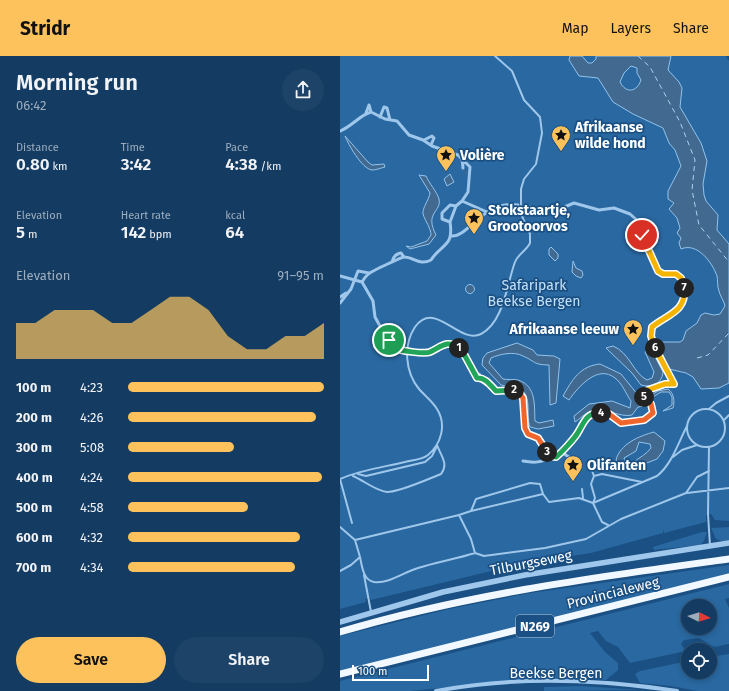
<!DOCTYPE html>
<html lang="en">
<head>
<meta charset="utf-8">
<style>
	:root { --surface:#143c62; --page:#1d4368; --text:#f1f3f6; --muted:#9dadbe; --line:#335677; --accent:#fdc25b }
	body { margin:0; font-family:"Fira Sans",sans-serif; background:var(--page); color:var(--text); height:100vh; display:flex; flex-direction:column; font-size:15px; white-space:nowrap }
	* { box-sizing:border-box; margin:0 }
	p { font-size:13px; color:var(--muted) }
	.icon { flex:none; width:22px; height:22px; fill:none; stroke:currentColor; stroke-width:2; stroke-linecap:round; stroke-linejoin:round }
	.map { position:relative; flex:1; overflow:hidden }
	.side { display:flex; flex-direction:column; background:var(--surface); width:340px }
	.side>* { flex:none }
	.needle { width:26px; rotate:95deg }
	.fabs { position:absolute; left:341px; top:543px; display:grid; gap:8px }
	.fabs a { display:grid; place-items:center; width:36px; height:36px; border-radius:50%; background:var(--surface); box-shadow:0 2px 6px #0003,0 0 0 1px var(--line); font-size:20px }
	.scale { position:absolute; left:12px; bottom:10px; width:77px; box-sizing:border-box; padding-left:4px; border:2px solid #fff; border-top:0; font-size:11px; line-height:14px; white-space:nowrap; color:#fff; -webkit-text-stroke:3px #1a5083; paint-order:stroke }
	.pin { position:absolute; display:grid; place-items:center; width:34px; height:34px; color:#fff; margin:-17px; border:2px solid #fff; border-radius:50%; box-shadow:0 1px 4px #0007 }
	.km { position:absolute; width:20px; height:20px; margin:-10px; border-radius:50%; background:#222; color:#fff; font-size:11px; line-height:20px; text-align:center }
	.round { display:grid; place-items:center; flex:none; width:42px; height:42px; border-radius:21px; background:var(--page) }
	.head { display:flex; align-items:center; justify-content:space-between; height:68px; padding:0 16px }
	h1 { font-size:22px; font-weight:600; line-height:30px }
	.stats { display:grid; grid-template-columns:repeat(3,1fr); gap:6px; height:68px; padding:4px 16px }
	.stats div { display:grid; align-content:center }
	.stats b { font-size:17px; font-weight:600 }
	.stats small { font-size:11px; font-weight:400 }
	.stats p { font-size:11px }
	.chart { height:112px; padding:8px 16px }
	.chart p { display:flex; justify-content:space-between }
	.chart svg { width:100%; height:72px; margin-top:4px; fill:var(--accent); opacity:.7 }
	.cta { display:flex; gap:8px; margin-top:auto; padding:8px 16px }
	.cta a { flex:1; height:46px; border-radius:24px; background:var(--accent); color:#111; font-size:16px; font-weight:600; line-height:46px; text-align:center }
	.cta a+a { background:var(--page); color:var(--text) }
	ul { padding:0 16px; list-style:none; font-size:13px }
	li { display:grid; grid-template-columns:64px 48px 1fr; align-items:center; height:30px }
	li i { height:10px; border-radius:5px; background:var(--accent) }
	header { display:flex; align-items:center; gap:24px; box-sizing:border-box; height:56px; padding:0 20px; background:var(--accent); color:#111 }
	header strong { font-size:19px }
	nav { display:flex; gap:22px; margin-inline-start:auto; font-size:14px }
	main { display:flex; flex:1; min-height:0 }
	.map>svg:first-child { display:block }
	.green { fill:#2968a0; fill-rule:evenodd }
	.water { fill:#426a90; stroke:#92c3ed; fill-rule:evenodd }
	.lines { fill:none; stroke-linecap:round; stroke-linejoin:round }
	.ferry { stroke:#abd1f3; stroke-width:1; stroke-dasharray:5 4; stroke-linecap:butt }
	.pedestrian-tunnel { stroke:#3c6a96; stroke-width:3; stroke-dasharray:3 1.5; stroke-linecap:butt }
	.service { stroke:#9fc7eb; stroke-width:2 }
	.pedestrian { stroke:#9fc7eb; stroke-width:3 }
	.minor { stroke:#9fc7eb; stroke-width:4 }
	.tertiary { stroke:#9fc7eb; stroke-width:5.5 }
	.trunk { stroke:#f2f8ff; stroke-width:7 }
	.pedestrian-bridge { stroke:#9fc7eb; stroke-width:3 }
	.split-1-casing { stroke:#fff; stroke-width:8 }
	.split-2-casing { stroke:#fff; stroke-width:8 }
	.split-3-casing { stroke:#fff; stroke-width:8 }
	.split-4-casing { stroke:#fff; stroke-width:8 }
	.split-5-casing { stroke:#fff; stroke-width:8 }
	.split-6-casing { stroke:#fff; stroke-width:8 }
	.split-7-casing { stroke:#fff; stroke-width:8 }
	.split-8-casing { stroke:#fff; stroke-width:8 }
	.split-1 { stroke:#22a559; stroke-width:5 }
	.split-2 { stroke:#22a559; stroke-width:5 }
	.split-3 { stroke:#f0652b; stroke-width:5 }
	.split-4 { stroke:#22a559; stroke-width:5 }
	.split-5 { stroke:#f0652b; stroke-width:5 }
	.split-6 { stroke:#f5b400; stroke-width:5 }
	.split-7 { stroke:#f5b400; stroke-width:5 }
	.split-8 { stroke:#f5b400; stroke-width:5 }
	.labels { text-anchor:middle; dominant-baseline:central; stroke-width:3.5; stroke-linejoin:round; paint-order:stroke }
	.shield { fill:#1a5083; stroke:#bacada; stroke-width:1 }
	.shield-label { font-size:13px; font-weight:bold; fill:#fff }
	.poi-label { font-size:14px; font-weight:bold; fill:#fff; stroke:#1a5083; text-anchor:start }
	.park-label { font-size:14px; fill:#c4e0f8; stroke:#1a5083 }
	.street-label { font-size:14px; fill:#fff; stroke:#1a5083 }
</style>
</head>
<body>
<header>
<strong>Stridr</strong>
<nav><a>Map</a><a>Layers</a><a>Share</a></nav>
</header>
<main>
<section class="side">
<div class="head"><div><h1>Morning run</h1><p>06:42</p></div><a class="round"><svg class="icon" aria-label="share" viewBox="0 0 24 24"><path d="M12 15V3M7 8l5-5 5 5M5 13v7h14v-7"/></svg></a></div>
<div class="stats">
<div><p>Distance</p><b>0.80<small> km</small></b></div>
<div><p>Time</p><b>3:42</b></div>
<div><p>Pace</p><b>4:38<small> /km</small></b></div>
</div>
<div class="stats">
<div><p>Elevation</p><b>5<small> m</small></b></div>
<div><p>Heart rate</p><b>142<small> bpm</small></b></div>
<div><p>kcal</p><b>64</b></div>
</div>
<div class="chart"><p><span>Elevation</span>91–95 m</p>
<svg viewBox="0 0 160 44" preserveAspectRatio="none"><path d="M0 44V22L10 22L20 14L30 14L40 14L50 22L60 22L70 14L80 6L90 6L100 14L110 30L120 38L130 38L140 30L150 30L160 22V44z"/></svg>
</div>
<ul>
<li><b>100 m</b>4:23<i style="width:100%"></i></li>
<li><b>200 m</b>4:26<i style="width:96%"></i></li>
<li><b>300 m</b>5:08<i style="width:54%"></i></li>
<li><b>400 m</b>4:24<i style="width:99%"></i></li>
<li><b>500 m</b>4:58<i style="width:61%"></i></li>
<li><b>600 m</b>4:32<i style="width:88%"></i></li>
<li><b>700 m</b>4:34<i style="width:85%"></i></li>
</ul>
<div class="cta"><a>Save</a><a>Share</a></div>
</section>
<div class="map">
<svg width="389" height="635" viewBox="0 0 389 635">
	<rect width="100%" height="100%" fill="#1a5083"/>
	<path class="green" d="M0,0H386L389,5V465L375,464L371,458L366,459V466L324,477V473L323,477L251,497L184,507L31,544L30,542L25,543L26,546L0,553Z
		M389,471V485L384,486L376,483L371,472Z
		M362,476H367L364,485L360,489L314,494L313,491Z
		M389,509V518L0,615V580L8,578L109,553L190,537Z
		M389,528V542L385,543L389,552V588L374,591L359,582L344,584L341,588L346,595L290,607L278,591L266,585L258,575L250,577L265,596L278,607V614L266,624C199,619 137,629 70,635C47,635 23,635 0,635V625ZM348,550H370V572H348Z
		M389,598V635H357L331,630L300,627L295,618L300,615L348,605V616H370V601Z
		M241,630L301,634L204,635V631Z"/>
	<path class="water" d="M230,0H242L248,7H252L256,3V0H331L328,14L339,26L342,32L340,51L361,87L367,105L363,128L364,139L366,145L378,159L377,174L389,188V327L379,332L361,333L353,321L346,317L329,313L319,290L322,286H340L343,284L346,275L357,267L361,259L365,257L374,259L380,258L385,250C384,245 380,240 379,235C377,230 378,225 377,220C372,206 357,186 341,193L339,187L341,182L337,177L340,172L337,162L329,153L334,147L328,143V135L341,110L335,94L329,87L323,72L293,58L273,46L258,22L239,20L229,4ZM291,10L297,12V17L301,24C297,36 286,38 280,26L284,17Z
		M5,80L28,106L32,109L44,108L45,111C41,112 36,114 32,114C22,113 8,88 5,80Z
		M110,118L114,126L107,130L104,123Z
		M79,119L86,120C89,127 97,136 99,143C102,156 84,156 96,179L89,188L70,193L66,190L71,191L87,185L91,179C91,172 85,165 83,158C82,152 89,144 90,137Z
		M211,191L218,198V202L215,205L209,199V193Z
		M233,205L236,212L242,215L243,219L241,222L236,220L232,216Z
		M125.5 233a4.5 4.5 0 1 1 9 0a4.5 4.5 0 1 1-9 0Z
		M177,287L193,294L197,299L214,300L220,303L216,347L210,349L209,309C193,309 195,305 183,300C174,295 160,298 151,302L149,307L163,323C168,324 173,323 178,324C197,330 194,350 195,365L199,367L213,364L214,370L198,373L190,371C185,358 194,337 176,331C171,329 166,331 161,329L142,309L143,302L147,297Z
		M273,290C289,296 294,318 307,324L312,322L314,316L305,296L310,291L323,316C322,328 312,332 301,329L292,317L266,292Z
		M260,308L281,318L298,339L299,349L305,344L307,345L304,350L298,351L292,359C279,362 267,351 251,355C245,357 240,363 235,366L234,360L249,348L272,345L290,352L291,345C286,338 282,327 275,322C258,308 238,331 229,344L223,340C232,324 240,310 260,308Z
		M328,333C334,337 335,346 333,352L323,355L332,349V341L329,336H321L308,344L307,342L318,335Z
		M314,376L325,385L323,395L317,403L304,408H295L287,415L282,413L276,404C280,388 299,380 314,376ZM299,386L310,388L311,392C306,399 299,401 293,407H286L284,402L296,395Z"/>
	<g class="lines">
		<path class="ferry" d="M298,0L310,11L340,66L355,104L352,134L359,169L389,206
			M357,302L368,299L389,277"/>
		<path class="pedestrian-tunnel" d="M123,112L126,117L128,116"/>
		<path class="service" d="M347 372a19 19 0 1 1 38 0a19 19 0 1 1-38 0Z
			M369,353L376,347L389,340
			M384,364L389,359
			M369,391L368,458L370,490
			M333,401L342,394L357,389
			M249,407L254,420
			M18,418L26,420L85,406L92,400L96,392
			M13,420C23,424 36,435 47,436C60,436 88,423 101,418C109,408 101,400 97,389
			M0,423C20,414 44,411 65,406C72,404 82,404 88,399C101,388 107,369 97,353C92,345 85,340 79,333C65,316 63,289 75,271C95,243 119,289 141,278C164,266 167,227 175,206C178,198 187,194 190,187V178L181,158V133L184,123L196,108L202,77L200,61L184,44L172,15L155,0
			M0,423L12,467
			M242,433L243,442
			M347,437L389,432
			M131,455L203,438
			M119,459L131,483L135,497L144,500L205,492L246,483L281,463L346,437L357,421L369,415
			M268,469L262,466L253,447L255,442L251,428L254,420L262,418L302,426
			M0,471L15,484L20,501L11,509L0,515
			M15,484L119,459L131,455L136,443L190,427L200,428L203,438L209,446L239,442L253,447L317,420C332,408 338,387 347,370
			M20,501C22,510 23,524 34,526C49,528 64,516 78,512C97,506 116,503 135,497
			M24,519L31,556"/>
		<path class="pedestrian" d="M26,57L29,49L31,56
			M40,61L44,51L47,52L50,64
			M0,75C11,71 20,59 31,56L45,63L57,65L69,79L83,84L92,90L118,99L130,111L128,136L122,145L116,150L110,166
			M84,84L92,80L94,82L91,89
			M122,102L123,112
			M122,145L147,156
			M184,150L201,153L206,151L222,152L234,147L259,154L274,152L290,158L299,166L302,179L318,215L323,218H336C347,226 347,249 335,257C331,259 314,268 312,271C307,280 327,321 334,328
			M111,180C129,182 143,143 178,149
			M52,206C53,201 55,198 61,197L64,201
			M0,220L22,226L33,245L35,261L41,272L54,291L65,294
			M22,226C24,223 26,219 30,217C32,215 62,201 64,201C74,201 79,210 91,204C102,187 114,191 110,166L102,163V157L110,149L116,150
			M0,241L6,237
			M0,247L11,233L18,215L29,217
			M70,294L89,296L104,288L113,289L123,296L137,319
			M136 320a2 2 0 1 1 4 0a2 2 0 1 1-4 0Z
			M140,322L157,335L173,334L181,338C188,350 182,365 188,378L197,381L211,400L215,401L221,396L229,401L232,411
			M221,396L237,378L243,366L252,358H269L281,367L304,364L313,357L311,348L304,339C308,329 324,328 334,328
			M183,405C194,407 202,407 211,400"/>
		<path class="minor" d="M96,635C174,620 258,623 337,635"/>
		<path class="tertiary" d="M0,566L103,536L185,519L389,487"/>
		<path class="trunk" d="M0,576C127,538 258,521 389,503
			M0,618L389,521"/>
		<path class="pedestrian-bridge" d="M65,294H70"/>
	</g>
	<g class="lines">
		<defs>
			<path id="split-1" d="M49,284C51,287 52,290 55,292C59,295 85,298 90,296C101,291 107,283 119,292"/>
			<path id="split-2" d="M119,292L125,300L137,322C145,321 151,330 156,335L174,334"/>
			<path id="split-3" d="M174,334L180,338L183,342L185,372L188,378L198,382L207,396"/>
			<path id="split-4" d="M207,396L211,400L216,401C222,396 233,384 237,378C244,367 246,356 261,357"/>
			<path id="split-5" d="M261,357L269,358L281,367L304,364L313,357L311,348L304,341"/>
			<path id="split-6" d="M304,341L308,334L325,328H334L315,292"/>
			<path id="split-7" d="M315,292L311,280L312,271C326,259 347,256 344,232"/>
			<path id="split-8" d="M302,179L318,215L323,218H336L341,222L344,232"/>
		</defs>
		<use href="#split-1" class="split-1-casing"/>
		<use href="#split-2" class="split-2-casing"/>
		<use href="#split-3" class="split-3-casing"/>
		<use href="#split-4" class="split-4-casing"/>
		<use href="#split-5" class="split-5-casing"/>
		<use href="#split-6" class="split-6-casing"/>
		<use href="#split-7" class="split-7-casing"/>
		<use href="#split-8" class="split-8-casing"/>
		<use href="#split-1" class="split-1"/>
		<use href="#split-2" class="split-2"/>
		<use href="#split-3" class="split-3"/>
		<use href="#split-4" class="split-4"/>
		<use href="#split-5" class="split-5"/>
		<use href="#split-6" class="split-6"/>
		<use href="#split-7" class="split-7"/>
		<use href="#split-8" class="split-8"/>
	</g>
	<defs>
		<symbol id="sight-pin" viewBox="-11 -11 22 30"><path d="M0 17L-7.5 6A9.5 9.5 0 1 1 7.5 6Z" fill="#fdc25b" stroke="#1a5083"/><path d="M0-6L1.8-2.2L6-1.7L2.9 1.2L3.7 5.4L0 3.3L-3.7 5.4L-2.9 1.2L-6-1.7L-1.8-2.2Z" fill="#111"/></symbol>
	</defs>
	<g fill-rule="evenodd">
		<use href="#sight-pin" x="210" y="68" width="22" height="30"/>
		<use href="#sight-pin" x="95" y="88" width="22" height="30"/>
		<use href="#sight-pin" x="123" y="151" width="22" height="30"/>
		<use href="#sight-pin" x="282" y="262" width="22" height="30"/>
		<use href="#sight-pin" x="222" y="398" width="22" height="30"/>
	</g>
	<g class="labels">
		<rect class="shield" x="176" y="559" width="38" height="22" rx="3"/>
		<g class="shield-label">
			<text x="195" y="570">N269</text>
		</g>
		<g class="poi-label">
			<text x="235" y="71">Afrikaanse<tspan x="235" dy="16">wilde hond</tspan></text>
			<text x="120" y="99">Volière</text>
			<text x="148" y="154">Stokstaartje,<tspan x="148" dy="16">Grootoorvos</tspan></text>
			<text x="279" y="273" text-anchor="end">Afrikaanse leeuw</text>
			<text x="247" y="409">Olifanten</text>
		</g>
		<g class="park-label">
			<text x="194" y="229">Safaripark<tspan x="194" dy="16">Beekse Bergen</tspan></text>
		</g>
		<g class="street-label">
			<text transform="translate(191 507) rotate(-11)">Tilburgseweg</text>
			<text transform="translate(273 537) rotate(-14)">Provincialeweg</text>
			<text x="216" y="617">Beekse Bergen</text>
		</g>
	</g>
</svg>
<div class="fabs">
<a><svg class="needle" viewBox="-14 -14 28 28"><path d="M0-13l5 13h-10z" fill="#e53935"/><path d="M0 13l5-13h-10z" fill="#9dadbe"/></svg></a>
<a><svg class="icon" aria-label="locate" viewBox="0 0 24 24"><circle cx="12" cy="12" r="6"/><path d="M12 2v4M12 18v4M2 12h4M18 12h4"/></svg></a>
</div>
<div class="scale">100 m</div>
<div class="pin" style="left:49px;top:284px;background:#1e9e55"><svg class="icon" aria-label="arrive" viewBox="0 0 24 24"><path d="M6 21V4h12l-3 4 3 4H6"/></svg></div>
<div class="pin" style="left:302px;top:179px;background:#d93025"><svg class="icon" aria-label="check" viewBox="0 0 24 24"><path d="M5 12l5 5 9-10"/></svg></div>
<b class="km" style="left:119px;top:292px">1</b>
<b class="km" style="left:174px;top:334px">2</b>
<b class="km" style="left:207px;top:396px">3</b>
<b class="km" style="left:261px;top:357px">4</b>
<b class="km" style="left:304px;top:341px">5</b>
<b class="km" style="left:315px;top:292px">6</b>
<b class="km" style="left:344px;top:232px">7</b>
</div>
</main>
</body>
</html>
